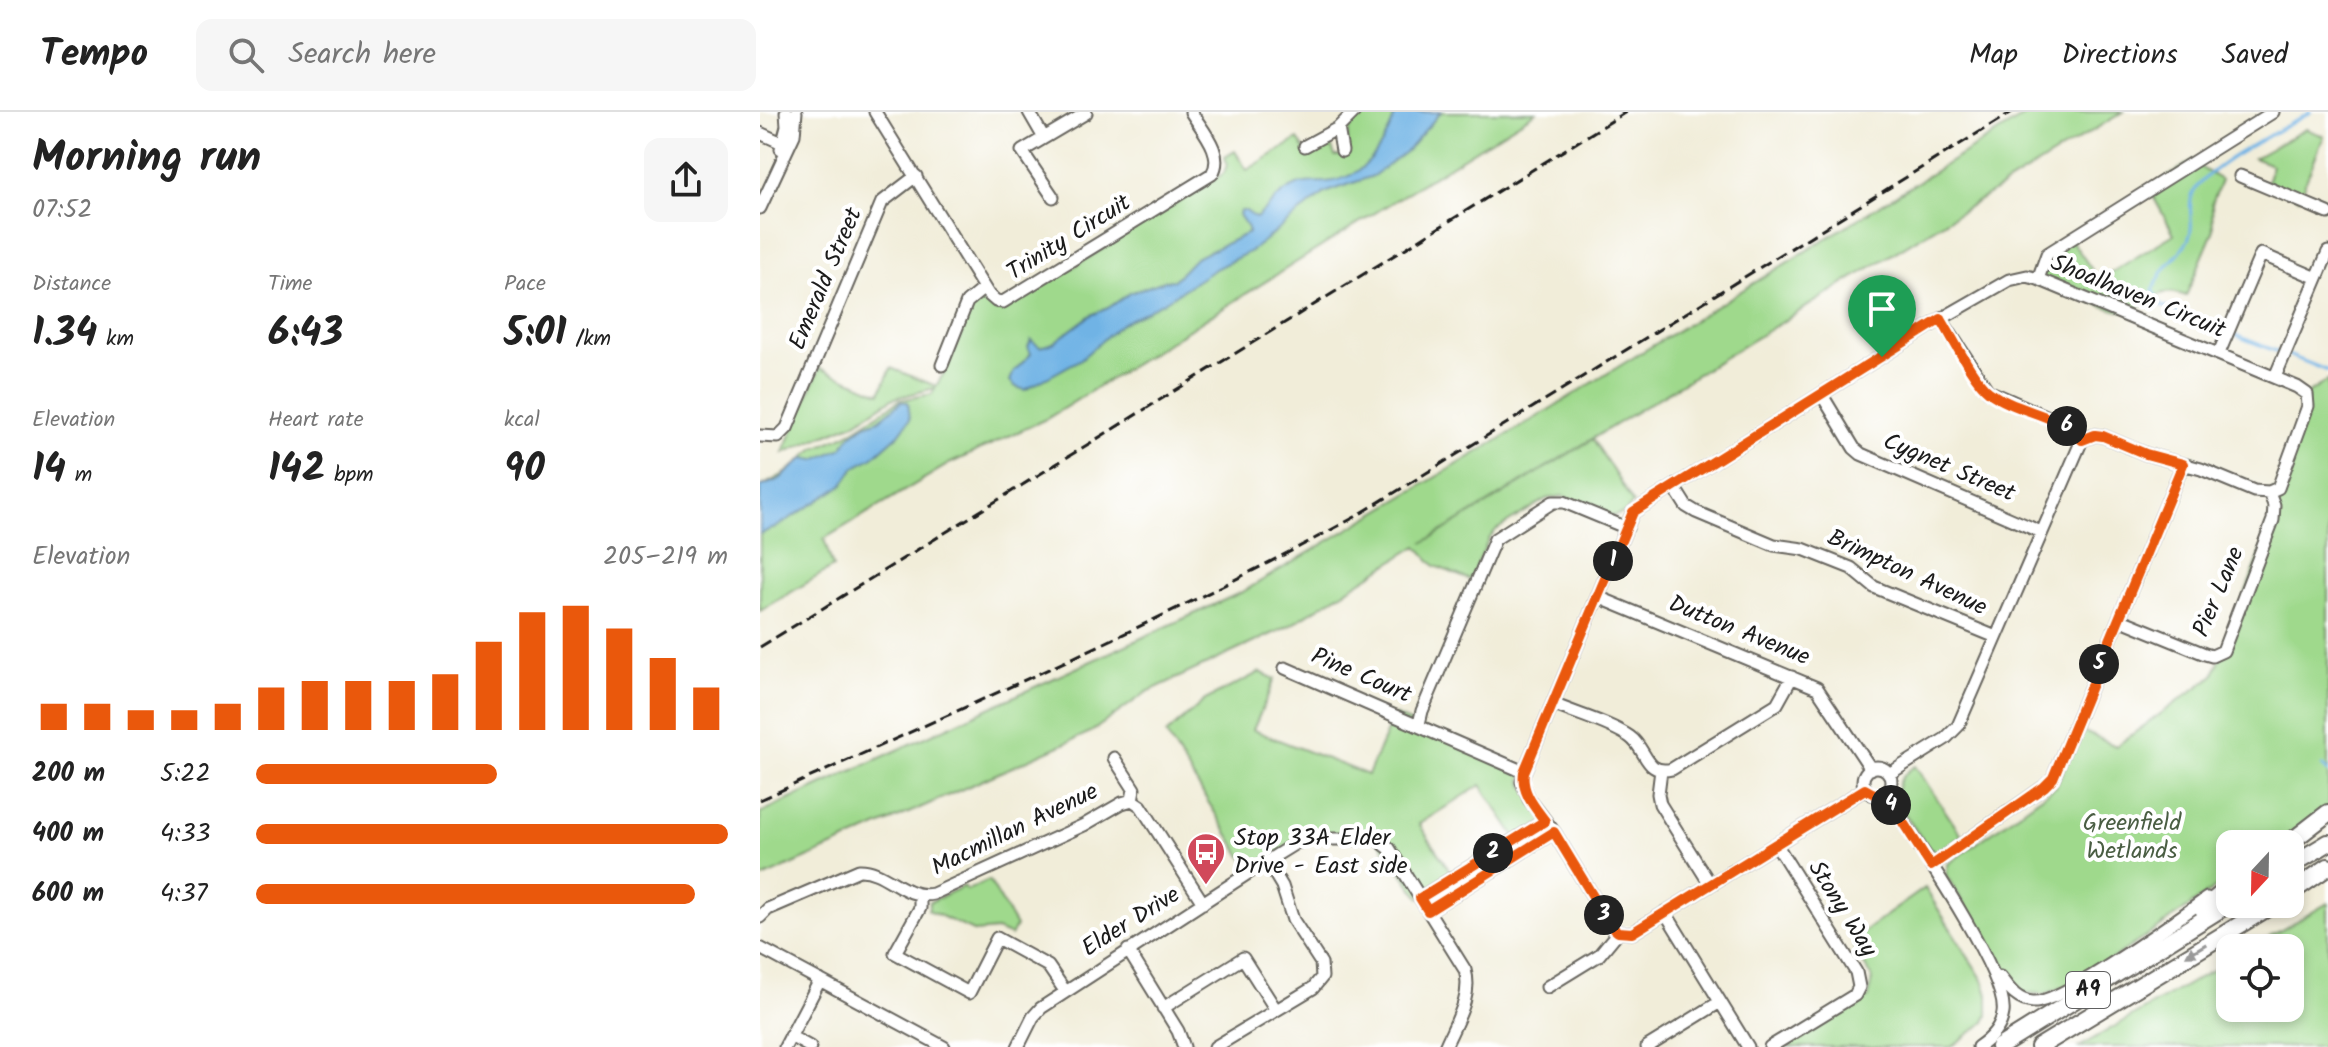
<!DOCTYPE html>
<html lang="en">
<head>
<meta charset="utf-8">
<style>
	:root { --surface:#fff; --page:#f6f6f6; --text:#222; --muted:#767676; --line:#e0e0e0; --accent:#ea580c }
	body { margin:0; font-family:Kalam,sans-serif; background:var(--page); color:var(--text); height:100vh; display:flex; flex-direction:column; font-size:30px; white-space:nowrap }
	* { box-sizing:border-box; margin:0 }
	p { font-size:26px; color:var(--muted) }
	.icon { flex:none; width:44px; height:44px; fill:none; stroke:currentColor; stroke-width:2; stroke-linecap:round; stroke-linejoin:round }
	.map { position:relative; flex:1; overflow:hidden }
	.side { display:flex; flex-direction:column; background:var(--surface); width:760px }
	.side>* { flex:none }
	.needle { width:52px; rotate:202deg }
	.controls { position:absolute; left:1456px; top:718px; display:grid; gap:16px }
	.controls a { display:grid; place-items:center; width:88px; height:88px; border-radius:16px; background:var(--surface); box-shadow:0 4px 12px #0003; font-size:40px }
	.pin { position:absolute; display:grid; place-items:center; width:68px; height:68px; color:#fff; margin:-82px -34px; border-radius:50% 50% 50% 0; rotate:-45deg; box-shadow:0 0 8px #0007 }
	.pin .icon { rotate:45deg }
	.km { position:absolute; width:40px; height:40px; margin:-20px; border-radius:50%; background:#222; color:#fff; font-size:22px; line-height:40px; text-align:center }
	.round { display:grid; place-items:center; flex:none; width:84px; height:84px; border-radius:16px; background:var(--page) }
	.headline { display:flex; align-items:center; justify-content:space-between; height:136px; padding:0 32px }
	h1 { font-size:44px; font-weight:800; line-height:60px }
	.stats { display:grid; grid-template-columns:repeat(3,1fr); gap:12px; height:136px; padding:8px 32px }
	.stats div { display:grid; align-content:center }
	.stats b { font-size:40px; font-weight:800 }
	.stats small { font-size:22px; font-weight:400 }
	.stats p { font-size:22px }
	.chart { height:224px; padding:16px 32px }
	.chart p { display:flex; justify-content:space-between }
	.chart svg { width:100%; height:144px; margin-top:8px; stroke:var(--accent); stroke-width:6 }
	ul { padding:0 32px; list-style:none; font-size:26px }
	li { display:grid; grid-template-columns:128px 96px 1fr; align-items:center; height:60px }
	li i { height:20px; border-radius:10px; background:var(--accent) }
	header { display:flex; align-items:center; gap:48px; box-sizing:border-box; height:112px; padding:0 40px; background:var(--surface); border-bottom:2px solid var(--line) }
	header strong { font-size:38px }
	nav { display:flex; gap:44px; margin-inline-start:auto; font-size:28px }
	.search { width:560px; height:72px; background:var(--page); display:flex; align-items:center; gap:20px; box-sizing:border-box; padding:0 28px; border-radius:16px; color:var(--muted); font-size:30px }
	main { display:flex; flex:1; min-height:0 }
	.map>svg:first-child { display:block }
	.green { fill:#9fd98c; stroke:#5e7a54; stroke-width:2 }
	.water { fill:#70b3e5; stroke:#466880; stroke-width:2 }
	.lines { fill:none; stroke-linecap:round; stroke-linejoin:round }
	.stream { stroke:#70b3e5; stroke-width:3 }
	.minor-casing { stroke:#67655e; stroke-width:15 }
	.highway-casing { stroke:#67655e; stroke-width:20 }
	.minor { stroke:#fff; stroke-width:11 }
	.highway { stroke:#fff; stroke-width:16 }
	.rail { stroke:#1c1c1c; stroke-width:3; stroke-dasharray:12 6; stroke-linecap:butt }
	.oneway { fill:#999 }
	.route-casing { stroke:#fff; stroke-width:16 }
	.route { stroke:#ea580c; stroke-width:10 }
	.labels { text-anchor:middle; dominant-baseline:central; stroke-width:8; stroke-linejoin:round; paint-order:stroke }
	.shield { fill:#fff; stroke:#606060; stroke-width:2 }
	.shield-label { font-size:22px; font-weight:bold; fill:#1c1c1c }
	.street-label { font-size:24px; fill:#1c1c1c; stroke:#fff }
	.park-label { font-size:24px; fill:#4a5e43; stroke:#fff }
	.poi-label { font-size:24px; fill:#1c1c1c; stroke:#fff; text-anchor:start }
</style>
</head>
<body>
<header>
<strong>Tempo</strong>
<div class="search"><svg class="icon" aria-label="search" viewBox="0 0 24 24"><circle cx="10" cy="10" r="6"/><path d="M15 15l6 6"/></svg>Search here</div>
<nav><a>Map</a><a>Directions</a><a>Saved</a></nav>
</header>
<main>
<section class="side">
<div class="headline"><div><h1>Morning run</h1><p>07:52</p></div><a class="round"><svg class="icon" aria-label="share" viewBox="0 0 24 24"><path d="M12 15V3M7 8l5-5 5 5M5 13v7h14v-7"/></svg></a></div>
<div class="stats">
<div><p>Distance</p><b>1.34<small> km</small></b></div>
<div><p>Time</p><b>6:43</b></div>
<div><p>Pace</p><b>5:01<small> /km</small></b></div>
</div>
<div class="stats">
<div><p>Elevation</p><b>14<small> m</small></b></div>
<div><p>Heart rate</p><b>142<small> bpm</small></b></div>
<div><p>kcal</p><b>90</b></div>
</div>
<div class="chart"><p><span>Elevation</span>205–219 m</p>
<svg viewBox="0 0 160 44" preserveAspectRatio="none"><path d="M5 44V36M15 44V36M25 44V38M35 44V38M45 44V36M55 44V31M65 44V29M75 44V29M85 44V29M95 44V27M105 44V17M115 44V8M125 44V6M135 44V13M145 44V22M155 44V31"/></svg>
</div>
<ul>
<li><b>200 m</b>5:22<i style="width:51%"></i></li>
<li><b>400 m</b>4:33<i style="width:100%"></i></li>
<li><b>600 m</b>4:37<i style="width:93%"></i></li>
</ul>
</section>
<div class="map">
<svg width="1568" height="935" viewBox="0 0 1568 935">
	<rect width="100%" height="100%" fill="#fff"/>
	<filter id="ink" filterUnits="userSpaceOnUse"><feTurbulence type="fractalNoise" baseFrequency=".0125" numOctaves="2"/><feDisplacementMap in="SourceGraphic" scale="16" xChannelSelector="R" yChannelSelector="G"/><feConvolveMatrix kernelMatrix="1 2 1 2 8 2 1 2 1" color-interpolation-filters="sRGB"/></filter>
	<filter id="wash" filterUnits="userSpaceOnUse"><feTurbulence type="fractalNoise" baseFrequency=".006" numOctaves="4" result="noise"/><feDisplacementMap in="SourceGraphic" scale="32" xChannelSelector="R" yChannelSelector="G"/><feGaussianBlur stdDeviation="1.8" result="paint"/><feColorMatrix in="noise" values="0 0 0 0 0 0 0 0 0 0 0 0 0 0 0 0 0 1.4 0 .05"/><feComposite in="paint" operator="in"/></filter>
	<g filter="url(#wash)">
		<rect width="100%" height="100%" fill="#f1edd9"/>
		<path class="green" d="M602,0H776L288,306L189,352L64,427L73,455L0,499V375L26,361L55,336L86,323L140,288L172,282L175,276L132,287L94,311L23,341L60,256L120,281L131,256L176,274L187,256L212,194L222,189L237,199L246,197L464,61L467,52L465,45L475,39L487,58L538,27L546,40L566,31L571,33L575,44H585L589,19Z
			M1271,0H1363L663,431L833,327L873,391L865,401L853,404L803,384L786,387L736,418L729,427L710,468L675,454L657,434L529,514L387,580L331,620L0,767V701L484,479L772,308Z
			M1546,17L1564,24L1539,86L1507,71L1512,53L1494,46Z
			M1433,48L1440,55L1461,68L1452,92L1453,120L1426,184C1394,171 1391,197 1362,199C1349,200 1294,173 1278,167L1284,149L1310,126L1339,168L1414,122L1389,77Z
			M1568,268V695L1516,732H1470V765L1396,818L1316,870L1285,882L1264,881L1255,875L1186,763L1188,752L1296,674L1320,618L1356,634L1454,563L1513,408L1509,380L1518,376L1547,282Z
			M500,560L515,567L493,618L608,663L634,603L764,660L762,670L785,709L757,727L721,673L659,712L694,765L660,786L617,727H551L491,759L406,622L445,588Z
			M1155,654L1202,724L1178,740L1172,739L1167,734C1150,708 1117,677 1155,654Z
			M229,768L256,814L251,824L237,818L215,820L168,798L170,790L204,774L207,778Z
			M1165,776L1224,870L1228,883V903L1225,910L1191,935H1027L1109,885L1112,866L1094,836L1096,825Z
			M1568,791V935H1319L1470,848V896H1530V836H1490Z"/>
		<path class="water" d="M636,0H681L648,38L613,64L565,81L491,139L455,157L404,190L361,212L321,247L265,278L256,275L250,269L254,259L271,242L268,235L271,228L280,235L293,231L331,203L348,196L370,181L404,169L414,168L435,146L488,121V116L479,103L480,99H486L496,106C510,95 519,80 535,74C545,69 555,71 566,70C606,66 624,35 636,0Z
			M141,290H148L150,307L139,322L113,345L94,356L83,373L18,414L0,422V375L20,367L44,346L55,348L82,336L91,323L105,313L119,308Z"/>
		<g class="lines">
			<path class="stream" d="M1465,220L1402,194L1393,178C1397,171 1400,163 1405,157C1412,147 1423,139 1428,128C1437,110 1423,92 1437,75C1457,49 1521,18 1551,0
				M1472,222L1521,241
				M1528,243L1568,259
				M1562,654L1568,660"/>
		</g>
	</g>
	<g filter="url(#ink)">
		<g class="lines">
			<defs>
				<path id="minor" d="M115,0L228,182L236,189L243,190L452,62C465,42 442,18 431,0
					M269,0L284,26
					M578,16L582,39
					M0,21L22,31
					M545,34L578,16L594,0
					M21,37L27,14L26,0
					M1480,64L1568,101
					M293,85L262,39L326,1
					M0,96L34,23L36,0
					M1278,167L1287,142L1513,0
					M1181,207L1228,279L1300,310L1322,328
					M1459,241L1501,142L1557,166
					M182,253L207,190L224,176
					M1515,265L1568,140
					M1062,283L1094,336L1101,342L1281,420
					M0,324L18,325L27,316L122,90L156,64
					M914,375L926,394L936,400L1014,433L1043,437L1091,456L1114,475L1236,525
					M838,485L1057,576L1111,657
					M1359,507L1445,542L1452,544L1463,539L1513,408L1514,393L1509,380
					M525,556L764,660
					M793,592C816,602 850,611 870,625C887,637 885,664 912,657L1017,592L1032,565
					M659,612L662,599L735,427L793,390H804L867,416
					M354,646L374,677L372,688
					M1103 669a14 14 0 1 1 28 0a14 14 0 1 1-28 0Z
					M901,658L898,682L900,692L950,772
					M1105,677L872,821L858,820L851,814L794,720L769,687L762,670L764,660L873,400L1181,207L1249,168L1267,164L1278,167L1537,275L1547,282L1548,294L1518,376L1509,380L1494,379L1441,357L1386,342L1343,324L1335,323L1322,328L1198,614L1185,627L1129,662
					M1124,681C1149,719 1249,862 1243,901C1241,916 1230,927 1218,935
					M1171,754L1284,675L1293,666L1423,352
					M160,783V796L135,841L209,881L237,826L288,854L305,879
					M660,786L785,709
					M668,799L794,720
					M905,800L988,935
					M0,805L8,797L99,758C126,757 144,788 173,782L324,713L362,691L372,688L381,694L443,791
					M0,836L184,935
					M368,838L418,919L424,935
					M1240,865C1249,877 1257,889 1273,890C1301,892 1419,806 1447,786
					M787,875L839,843L858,820
					M403,896L483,846L516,898
					M30,924L50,935
					M25,935L60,868
					M258,935L273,905L281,896L507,749L536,731L551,727H617L629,736L705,858C713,885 695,911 685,935
					M455,935L553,876L562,865L561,851L533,808L522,774L507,749
					M887,935L960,890
					M1010,935L1095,883L1099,875L1096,860L1016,732"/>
				<path id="highway" d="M1528,732L1568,701
					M1530,754L1568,731
					M1530,781L1568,755
					M1443,797L1470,775
					M1239,935L1470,791
					M1279,935L1514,792"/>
			</defs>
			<use href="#minor" class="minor-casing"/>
			<use href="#highway" class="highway-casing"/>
			<use href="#minor" class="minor"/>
			<use href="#highway" class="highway"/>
			<path class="rail" d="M0,535L866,0
				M0,688C200,597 402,510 595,405L1252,0"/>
		</g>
		<defs><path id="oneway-solid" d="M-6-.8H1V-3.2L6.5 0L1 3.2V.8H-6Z" transform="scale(2)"/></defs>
		<use class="oneway" href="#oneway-solid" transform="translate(1436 838) rotate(149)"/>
	</g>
	<g class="lines" filter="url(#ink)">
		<defs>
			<path id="route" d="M1181,207C1192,225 1214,269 1229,280C1258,301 1297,301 1322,328L1335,323L1343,324L1386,342L1423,352L1293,666L1284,675L1171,754L1124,681L1114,682L1105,677L872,821L858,820L851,814L794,720L668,799L660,786L785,709C774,694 761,680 764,660L873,400Z"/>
		</defs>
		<use href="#route" class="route-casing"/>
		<use href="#route" class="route"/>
	</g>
	<defs>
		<symbol id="bus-pin" viewBox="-11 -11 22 30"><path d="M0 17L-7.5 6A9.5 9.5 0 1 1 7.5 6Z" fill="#d1495b" stroke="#fff"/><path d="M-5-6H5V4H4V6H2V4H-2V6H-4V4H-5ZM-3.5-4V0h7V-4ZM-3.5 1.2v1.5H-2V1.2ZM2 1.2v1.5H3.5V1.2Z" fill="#fff"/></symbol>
	</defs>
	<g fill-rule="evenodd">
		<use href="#bus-pin" x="424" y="718" width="44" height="60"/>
	</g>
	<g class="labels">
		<rect class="shield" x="1306" y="860" width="44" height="36" rx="6"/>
		<g class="shield-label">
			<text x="1328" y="878">A9</text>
		</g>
		<g class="street-label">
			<text transform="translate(309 126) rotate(-32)">Trinity Circuit</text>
			<text transform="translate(66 167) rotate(-67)">Emerald Street</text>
			<text transform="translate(1378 185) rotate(22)">Shoalhaven Circuit</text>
			<text transform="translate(1189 356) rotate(23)">Cygnet Street</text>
			<text transform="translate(1147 461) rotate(25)">Brimpton Avenue</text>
			<text transform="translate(1459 480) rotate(-67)">Pier Lane</text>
			<text transform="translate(979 519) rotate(22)">Dutton Avenue</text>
			<text transform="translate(601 564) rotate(23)">Pine Court</text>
			<text transform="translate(255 718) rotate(-26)">Macmillan Avenue</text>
			<text transform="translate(1082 797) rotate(58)">Stony Way</text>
			<text transform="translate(371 810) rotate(-32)">Elder Drive</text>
		</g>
		<g class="park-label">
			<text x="1372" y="711">Greenfield<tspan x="1372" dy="28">Wetlands</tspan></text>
		</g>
		<g class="poi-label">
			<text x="474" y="726">Stop 33A Elder<tspan x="474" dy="28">Drive - East side</tspan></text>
		</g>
	</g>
</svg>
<div class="controls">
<a><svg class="needle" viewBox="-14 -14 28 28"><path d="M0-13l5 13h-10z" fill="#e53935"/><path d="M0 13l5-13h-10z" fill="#767676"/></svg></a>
<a><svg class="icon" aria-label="locate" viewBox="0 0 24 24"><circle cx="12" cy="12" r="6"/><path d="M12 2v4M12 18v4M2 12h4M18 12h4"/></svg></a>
</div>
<div class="pin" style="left:1122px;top:245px;background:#1e9e55"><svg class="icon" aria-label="arrive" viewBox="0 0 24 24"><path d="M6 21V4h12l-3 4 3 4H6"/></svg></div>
<b class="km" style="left:853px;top:449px">1</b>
<b class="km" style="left:733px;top:741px">2</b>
<b class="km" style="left:844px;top:803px">3</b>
<b class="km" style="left:1131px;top:693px">4</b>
<b class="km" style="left:1339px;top:552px">5</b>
<b class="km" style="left:1307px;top:314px">6</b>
</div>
</main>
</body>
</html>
